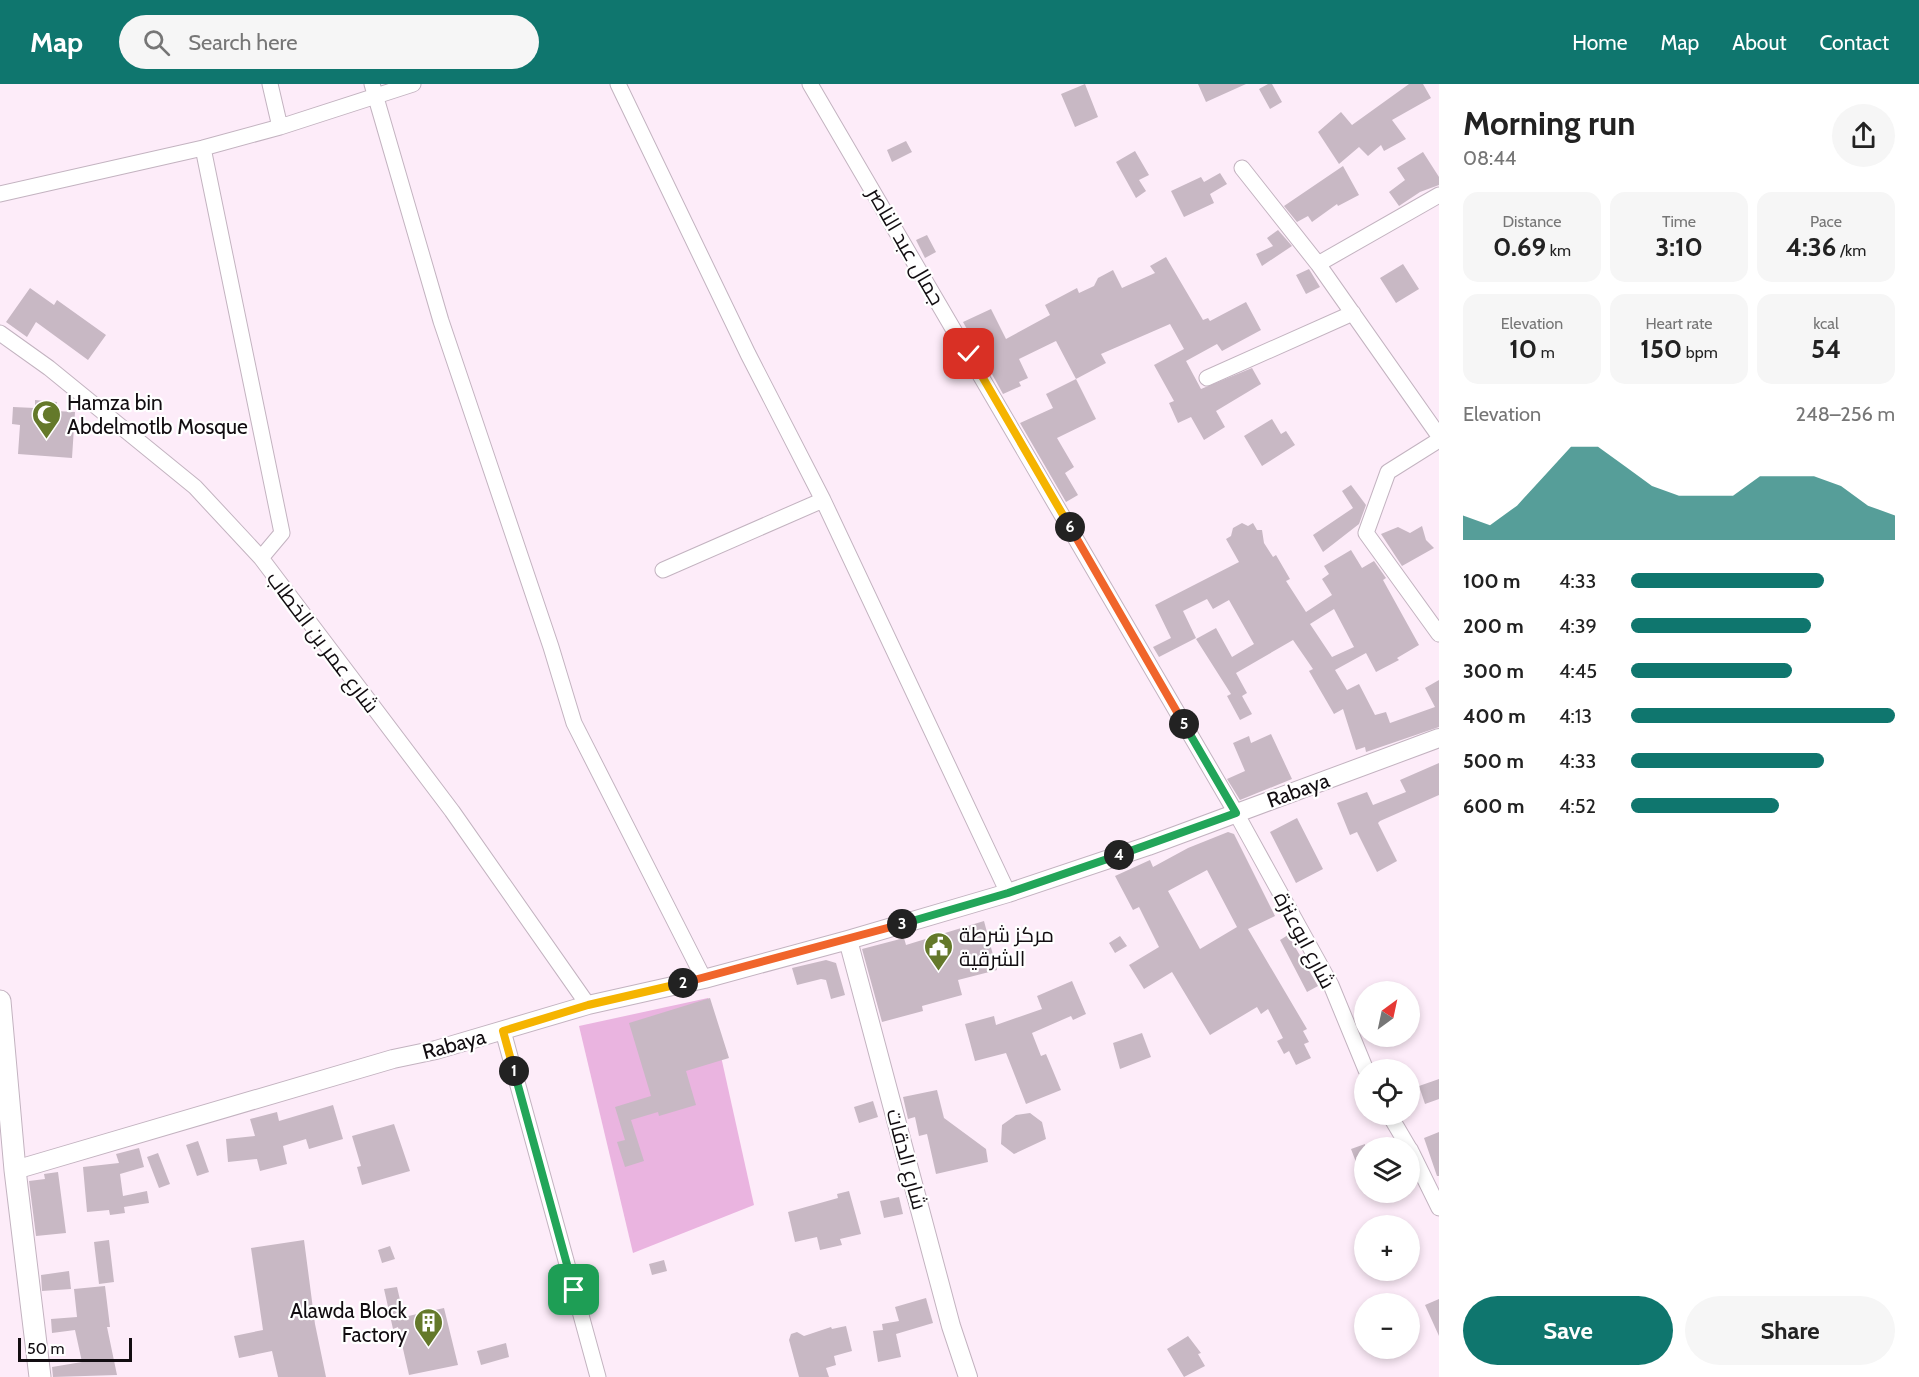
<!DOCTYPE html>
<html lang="en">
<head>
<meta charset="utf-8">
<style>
	:root { --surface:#fff; --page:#f6f6f6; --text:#222; --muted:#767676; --accent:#0f766e }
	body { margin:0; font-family:Cabin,Cairo,sans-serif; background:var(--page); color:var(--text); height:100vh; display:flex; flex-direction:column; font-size:22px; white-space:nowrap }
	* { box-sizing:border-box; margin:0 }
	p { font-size:20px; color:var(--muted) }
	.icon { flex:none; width:33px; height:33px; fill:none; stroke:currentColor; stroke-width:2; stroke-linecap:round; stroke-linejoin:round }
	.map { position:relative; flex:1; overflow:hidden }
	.details { display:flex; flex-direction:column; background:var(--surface); width:480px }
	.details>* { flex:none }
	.needle { width:39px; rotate:33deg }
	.buttons { position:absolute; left:1354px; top:897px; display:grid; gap:12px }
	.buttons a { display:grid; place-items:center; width:66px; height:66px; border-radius:50%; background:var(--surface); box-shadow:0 3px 9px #0003; font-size:30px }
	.scale { position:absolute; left:18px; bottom:15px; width:114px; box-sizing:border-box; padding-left:6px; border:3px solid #120d11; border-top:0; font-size:16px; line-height:21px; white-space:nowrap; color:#120d11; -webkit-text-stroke:4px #fff; paint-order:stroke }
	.pin { position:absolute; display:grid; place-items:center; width:51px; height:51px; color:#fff; margin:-26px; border-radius:12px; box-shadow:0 3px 9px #0006 }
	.km { position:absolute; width:30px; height:30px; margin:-15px; border-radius:50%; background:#222; color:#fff; font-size:16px; line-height:30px; text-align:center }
	.round { display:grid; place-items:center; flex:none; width:63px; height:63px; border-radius:32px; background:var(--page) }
	.headline { display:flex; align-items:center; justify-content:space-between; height:102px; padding:0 24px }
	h1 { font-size:33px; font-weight:700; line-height:45px }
	.metrics { display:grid; grid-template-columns:repeat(3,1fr); gap:9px; height:102px; padding:6px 24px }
	.metrics div { display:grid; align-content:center; border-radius:15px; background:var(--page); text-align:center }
	.metrics b { font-size:26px; font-weight:700 }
	.metrics small { font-size:16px; font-weight:400 }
	.metrics p { font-size:16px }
	.chart { height:168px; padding:12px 24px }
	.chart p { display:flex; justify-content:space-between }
	.chart svg { width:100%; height:108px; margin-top:6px; fill:var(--accent); opacity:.7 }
	.action { display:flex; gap:12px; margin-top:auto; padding:12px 24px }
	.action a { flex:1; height:69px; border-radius:36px; background:var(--accent); color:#fff; font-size:24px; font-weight:700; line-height:69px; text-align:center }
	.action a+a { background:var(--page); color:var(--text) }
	ul { padding:0 24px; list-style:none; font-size:20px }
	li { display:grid; grid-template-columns:96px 72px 1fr; align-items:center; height:45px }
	li i { height:15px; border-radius:8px; background:var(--accent) }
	header { display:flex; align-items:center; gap:36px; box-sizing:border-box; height:84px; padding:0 30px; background:var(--accent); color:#fff }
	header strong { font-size:28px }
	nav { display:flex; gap:33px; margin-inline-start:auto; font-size:21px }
	.search { width:420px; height:54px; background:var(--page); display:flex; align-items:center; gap:15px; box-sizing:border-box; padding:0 21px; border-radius:33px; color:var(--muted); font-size:22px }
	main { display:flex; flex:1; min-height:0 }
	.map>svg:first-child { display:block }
	.green { fill:#eab4e0 }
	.building { fill:#c8b8c4; fill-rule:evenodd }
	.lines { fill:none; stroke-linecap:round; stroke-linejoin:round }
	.minor-casing { stroke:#c3b3c0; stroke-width:17 }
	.tertiary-casing { stroke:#c3b3c0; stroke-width:20 }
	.secondary-casing { stroke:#c3b3c0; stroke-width:23 }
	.minor { stroke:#fff; stroke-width:15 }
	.tertiary { stroke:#fff; stroke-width:18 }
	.secondary { stroke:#fff; stroke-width:21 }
	.split-1-casing { stroke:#fff; stroke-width:12 }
	.split-2-casing { stroke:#fff; stroke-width:12 }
	.split-3-casing { stroke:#fff; stroke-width:12 }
	.split-4-casing { stroke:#fff; stroke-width:12 }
	.split-5-casing { stroke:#fff; stroke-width:12 }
	.split-6-casing { stroke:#fff; stroke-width:12 }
	.split-7-casing { stroke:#fff; stroke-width:12 }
	.split-1 { stroke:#22a559; stroke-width:8 }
	.split-2 { stroke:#f5b400; stroke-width:8 }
	.split-3 { stroke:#f0652b; stroke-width:8 }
	.split-4 { stroke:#22a559; stroke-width:8 }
	.split-5 { stroke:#22a559; stroke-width:8 }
	.split-6 { stroke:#f0652b; stroke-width:8 }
	.split-7 { stroke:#f5b400; stroke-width:8 }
	.labels { text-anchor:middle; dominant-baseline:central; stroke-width:4.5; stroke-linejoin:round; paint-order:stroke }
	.street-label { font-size:21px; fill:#120d11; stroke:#fff }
	.poi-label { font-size:21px; fill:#120d11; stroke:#fff; text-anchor:start }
</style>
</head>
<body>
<header>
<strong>Map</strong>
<div class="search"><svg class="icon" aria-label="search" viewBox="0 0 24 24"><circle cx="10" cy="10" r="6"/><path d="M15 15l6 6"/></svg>Search here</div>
<nav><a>Home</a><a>Map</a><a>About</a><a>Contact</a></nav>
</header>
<main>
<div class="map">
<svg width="1439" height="1293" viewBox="0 0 1439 1293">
	<rect width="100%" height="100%" fill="#fdecf9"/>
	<path class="green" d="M708,914L754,1121L633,1169L579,942Z"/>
	<path class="building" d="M1085,0L1098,33L1075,43L1061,10Z
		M1198,0H1246L1206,18Z
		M1268,0H1272L1282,18L1270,25L1259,5Z
		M1409,0H1423L1431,14L1392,36L1406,55L1384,67L1381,61L1368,72L1359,63L1339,80L1318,48L1341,28L1352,41Z
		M906,57L912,68L892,78L887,66Z
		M1135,67L1149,91L1139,96L1146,107L1136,114L1116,78Z
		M1423,68L1439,93V101L1420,108L1399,122L1389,108L1405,96L1397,84Z
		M1343,82L1359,111L1338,122L1337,120L1312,138L1308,132L1297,138L1284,122Z
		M1220,89L1227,100L1210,110L1214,119L1184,133L1171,107L1201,93L1204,98Z
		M1278,146L1292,162L1262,182L1256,170L1273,162L1267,154Z
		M927,151L936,168L925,174L916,156Z
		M1166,173L1203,236L1208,234L1210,237L1246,218L1261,246L1222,267L1217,260L1186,277L1201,305L1252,284L1261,300L1216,327L1225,343L1204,356L1191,333L1178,339L1169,319L1174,317L1154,281L1184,265L1170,240L1101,270L1106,279L1076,295L1056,257L1019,275L1028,294L1019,298L1021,302L1003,310L963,238L991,225L1006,255L1050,231L1045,221L1077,204L1079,209L1094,202L1098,194L1113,186L1122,204L1155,189L1150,182Z
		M1403,180L1419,205L1396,219L1380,194Z
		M1309,185L1320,203L1306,210L1296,191Z
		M30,204L54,221L57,216L106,251L88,276L36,238L27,253L6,238Z
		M1076,295L1096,335L1057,354L1074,383L1065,389L1078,411L1066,418L1020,339L1053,324L1046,310Z
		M35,316L57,318L56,327L75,328L72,374L18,370L20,341L12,340L13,323L35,324Z
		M1272,335L1281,350L1286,347L1295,361L1262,382L1244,352Z
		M1351,401L1366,421L1359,440L1323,468L1313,451L1353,424L1342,407Z
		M1242,439L1248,442L1253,439L1257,446H1262L1264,459L1273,473L1276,471L1290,495L1286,497L1306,528L1332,511L1322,495L1329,490L1324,482L1351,466L1362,484L1374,477L1386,494L1383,496L1419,561L1397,574L1399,576L1376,588L1366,569L1335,586L1347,606L1359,600L1375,631L1386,628L1390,639L1435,623L1425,604L1439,596V643L1366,668L1365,663L1356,666L1343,625L1334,630L1309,587L1313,585L1293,556L1236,589L1247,609L1242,612L1252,630L1240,636L1227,612L1231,610L1196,555L1216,544L1232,573L1254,560L1229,516L1213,525L1207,515L1183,527L1196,554L1159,573L1153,563L1171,554L1155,521L1239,478L1226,455L1231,452L1233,444ZM1334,525L1354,563L1332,573L1310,540Z
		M1422,442L1426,456L1434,464L1402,482L1381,450L1398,443L1410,449Z
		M1271,650L1292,695L1240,716L1227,695L1245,687L1233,659L1249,652L1251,659Z
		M1439,679V711L1380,737L1378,739L1397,777L1377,788L1357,748L1350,751L1337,719L1367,708L1373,721L1406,708L1400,696Z
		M1297,734L1323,785L1296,799L1270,748Z
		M1228,748L1234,750L1275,832L1248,845L1307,945L1303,947L1309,958L1304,960L1311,974L1296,981L1289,967L1284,970L1277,957L1283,954L1268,925L1261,930L1257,923L1210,951L1172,888L1144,905L1129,881L1159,863L1139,823L1133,826L1115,792L1150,776L1153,783L1188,764ZM1207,786L1237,843L1200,865L1168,807Z
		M984,837L997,886L958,896L962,911L922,922L923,927L882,938L862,865L904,854L906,861Z
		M1288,851L1318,902L1307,908L1280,856Z
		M1120,852L1127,862L1115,869L1109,859Z
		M826,876L836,879L845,911L831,915L826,896L821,895L797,901L792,884Z
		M1072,897L1086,930L1073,936L1071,932L1032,949L1041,972L1046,970L1061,1006L1026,1020L1006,969L975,977L965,940L994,932L996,941L1042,925L1037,912Z
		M710,914L729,974L686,987L696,1021L659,1032L658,1028L631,1036L644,1077L625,1083L617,1058L625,1056L615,1023L651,1012L629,939Z
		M1142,949L1151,973L1120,985L1113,959Z
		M1439,995V1015L1425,1020L1419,1002Z
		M937,1006L944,1034L986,1065L988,1078L936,1090L927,1050L919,1052L915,1033L908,1035L903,1013Z
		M873,1017L878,1033L859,1039L854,1023Z
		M333,1021L343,1055L309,1065L306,1055L283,1062L287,1080L260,1087L257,1075L228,1078L226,1055L255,1052L250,1035L277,1028L279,1037Z
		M1030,1029L1042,1038L1046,1055L1014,1070L1001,1060L1002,1041L1016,1031Z
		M394,1040L410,1087L362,1101L357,1083L361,1082L352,1052Z
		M1439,1048V1092H1437L1424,1054Z
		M198,1057L209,1088L197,1092L186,1061Z
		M1365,1060V1099H1364L1351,1065Z
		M139,1064L144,1083L120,1090L123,1112L147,1107L149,1119L124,1123L125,1129L110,1131L109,1126L87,1128L83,1083L119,1079L116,1070Z
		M158,1069L170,1100L159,1104L147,1073Z
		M58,1088L66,1149L36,1152L29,1097L45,1095L44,1090Z
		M849,1107L861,1150L840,1155L842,1161L820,1166L817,1153L795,1158L788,1128L838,1114L837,1110Z
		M899,1113L903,1130L884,1134L880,1117Z
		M109,1156L114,1198L99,1200L94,1158Z
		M304,1156L315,1240L326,1293H278L272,1267L239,1274L234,1252L263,1246L251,1164Z
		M390,1162L395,1175L382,1179L378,1166Z
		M664,1176L667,1187L652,1191L649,1180Z
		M69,1187L71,1205L42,1207L41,1191Z
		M105,1202L110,1243H107L117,1291L53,1293L52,1283L82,1278L75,1246L52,1249L51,1235L77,1233L74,1205Z
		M397,1203L404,1233L444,1224L458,1281L409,1291L398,1243L393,1245L384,1205Z
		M926,1214L933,1239L896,1250L901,1273L878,1278L873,1247L883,1246L882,1240L899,1237L895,1223Z
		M1439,1215V1252L1425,1221Z
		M846,1242L852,1267L834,1272L836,1281L826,1284L829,1293H799L789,1256L791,1250L797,1248L804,1252L831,1243L832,1245Z
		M1188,1252L1201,1269L1198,1270L1205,1282L1184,1293L1167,1265Z
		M506,1259L509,1273L481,1281L477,1267Z"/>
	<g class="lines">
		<defs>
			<path id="minor" d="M270,0L280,43
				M372,0L441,237L551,563L574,639L704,895
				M618,0L748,270L823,416L1008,809
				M810,0L1236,729L1331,901L1366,986
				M203,64L282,449L261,474
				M1242,84L1318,180L1439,352
				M0,110L203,64L280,43L413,0
				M1318,180L1439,111
				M0,249L49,284L195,403L261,474L452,727L588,921
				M1207,294L1353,229
				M1439,356L1388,388L1366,449L1439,550
				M663,486L823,416
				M503,947L598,1293
				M1389,1030L1409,1064
				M1410,1065L1439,1124"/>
			<path id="tertiary" d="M848,856L951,1242L968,1293
				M15,1086L393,975L436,966L588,921L704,895L848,856L1008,809L1148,762L1439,654"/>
			<path id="secondary" d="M0,917L15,1086L40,1293"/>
		</defs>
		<use href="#minor" class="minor-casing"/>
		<use href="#tertiary" class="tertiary-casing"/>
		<use href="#secondary" class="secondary-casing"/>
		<use href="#minor" class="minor"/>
		<use href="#tertiary" class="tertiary"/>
		<use href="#secondary" class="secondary"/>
	</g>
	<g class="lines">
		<defs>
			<path id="split-1" d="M514,987L574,1206"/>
			<path id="split-2" d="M514,987L503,947L588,921L683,899"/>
			<path id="split-3" d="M683,899L902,840"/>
			<path id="split-4" d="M902,840L1008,809L1119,771"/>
			<path id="split-5" d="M1119,771L1236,729L1184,640"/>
			<path id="split-6" d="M1070,443L1184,640"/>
			<path id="split-7" d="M969,270L1070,443"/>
		</defs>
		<use href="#split-1" class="split-1-casing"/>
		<use href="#split-2" class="split-2-casing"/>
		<use href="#split-3" class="split-3-casing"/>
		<use href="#split-4" class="split-4-casing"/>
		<use href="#split-5" class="split-5-casing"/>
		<use href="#split-6" class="split-6-casing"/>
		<use href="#split-7" class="split-7-casing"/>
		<use href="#split-1" class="split-1"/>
		<use href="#split-2" class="split-2"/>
		<use href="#split-3" class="split-3"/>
		<use href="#split-4" class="split-4"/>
		<use href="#split-5" class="split-5"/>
		<use href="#split-6" class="split-6"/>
		<use href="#split-7" class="split-7"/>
	</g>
	<defs>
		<symbol id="mosque-pin" viewBox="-11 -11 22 30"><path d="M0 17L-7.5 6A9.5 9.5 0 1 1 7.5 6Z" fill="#64792a" stroke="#fff"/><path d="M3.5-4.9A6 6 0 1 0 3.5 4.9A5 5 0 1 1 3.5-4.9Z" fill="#fff"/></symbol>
		<symbol id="civic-pin" viewBox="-11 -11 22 30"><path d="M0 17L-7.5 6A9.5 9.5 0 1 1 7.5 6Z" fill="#64792a" stroke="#fff"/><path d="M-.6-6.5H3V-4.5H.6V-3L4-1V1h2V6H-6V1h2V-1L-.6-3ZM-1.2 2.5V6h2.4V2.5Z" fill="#fff"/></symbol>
		<symbol id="building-pin" viewBox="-11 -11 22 30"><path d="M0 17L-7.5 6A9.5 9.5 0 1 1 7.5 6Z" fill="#64792a" stroke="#fff"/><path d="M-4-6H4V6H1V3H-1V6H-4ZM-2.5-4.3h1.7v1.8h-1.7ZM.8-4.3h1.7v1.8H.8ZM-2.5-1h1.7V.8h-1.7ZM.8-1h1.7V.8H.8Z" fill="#fff"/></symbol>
	</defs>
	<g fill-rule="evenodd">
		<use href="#mosque-pin" x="30" y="314" width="33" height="45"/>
		<use href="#civic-pin" x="922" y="846" width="33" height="45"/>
		<use href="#building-pin" x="412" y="1222" width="33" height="45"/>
	</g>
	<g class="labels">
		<g class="street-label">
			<text transform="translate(906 162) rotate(60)">جمال عبد الناصر</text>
			<text transform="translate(323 558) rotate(53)">شارع عمر بن الخطاب</text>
			<text transform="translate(1298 706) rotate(-20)">Rabaya</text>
			<text transform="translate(1305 856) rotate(62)">شارع ابوعنزة</text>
			<text transform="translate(454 960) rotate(-15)">Rabaya</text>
			<text transform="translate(907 1075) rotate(75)">شارع الدقات</text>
		</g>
		<g class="poi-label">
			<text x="67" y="318">Hamza bin<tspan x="67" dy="24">Abdelmotlb Mosque</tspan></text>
			<text x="959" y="850">مركز شرطة<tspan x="959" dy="24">الشرقية</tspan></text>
			<text x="407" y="1226" text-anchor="end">Alawda Block<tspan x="407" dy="24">Factory</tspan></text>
		</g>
	</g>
</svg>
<div class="buttons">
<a><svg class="needle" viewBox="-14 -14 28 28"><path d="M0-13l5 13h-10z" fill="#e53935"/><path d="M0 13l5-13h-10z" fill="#767676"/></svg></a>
<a><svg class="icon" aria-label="locate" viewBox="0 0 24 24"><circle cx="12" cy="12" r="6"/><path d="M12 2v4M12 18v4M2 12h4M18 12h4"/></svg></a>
<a><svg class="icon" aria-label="layers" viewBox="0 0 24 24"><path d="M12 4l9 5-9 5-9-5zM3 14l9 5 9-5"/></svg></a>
<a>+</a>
<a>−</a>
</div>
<div class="scale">50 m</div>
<div class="pin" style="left:574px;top:1206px;background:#1e9e55"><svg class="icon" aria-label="arrive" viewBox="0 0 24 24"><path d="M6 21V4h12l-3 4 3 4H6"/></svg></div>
<div class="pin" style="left:969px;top:270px;background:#d93025"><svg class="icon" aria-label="check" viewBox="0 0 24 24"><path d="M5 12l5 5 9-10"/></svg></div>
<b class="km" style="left:514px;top:987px">1</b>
<b class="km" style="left:683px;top:899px">2</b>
<b class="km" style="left:902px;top:840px">3</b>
<b class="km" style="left:1119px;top:771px">4</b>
<b class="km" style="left:1184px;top:640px">5</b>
<b class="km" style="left:1070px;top:443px">6</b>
</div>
<section class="details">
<div class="headline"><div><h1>Morning run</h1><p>08:44</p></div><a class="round"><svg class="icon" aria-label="share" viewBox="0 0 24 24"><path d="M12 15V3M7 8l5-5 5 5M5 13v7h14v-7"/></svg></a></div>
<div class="metrics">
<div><p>Distance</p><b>0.69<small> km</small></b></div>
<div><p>Time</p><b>3:10</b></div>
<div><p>Pace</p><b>4:36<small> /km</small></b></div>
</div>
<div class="metrics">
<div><p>Elevation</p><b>10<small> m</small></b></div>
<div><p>Heart rate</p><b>150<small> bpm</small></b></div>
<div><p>kcal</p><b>54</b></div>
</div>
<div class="chart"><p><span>Elevation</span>248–256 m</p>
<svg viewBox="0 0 160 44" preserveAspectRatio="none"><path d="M0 44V34L10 38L20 30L30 18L40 6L50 6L60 14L70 22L80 26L90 26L100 26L110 18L120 18L130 18L140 22L150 30L160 34V44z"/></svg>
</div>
<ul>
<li><b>100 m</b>4:33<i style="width:73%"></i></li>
<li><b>200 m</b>4:39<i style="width:68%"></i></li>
<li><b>300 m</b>4:45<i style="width:61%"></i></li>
<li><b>400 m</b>4:13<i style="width:100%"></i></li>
<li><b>500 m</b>4:33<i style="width:73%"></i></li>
<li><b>600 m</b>4:52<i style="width:56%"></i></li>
</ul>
<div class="action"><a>Save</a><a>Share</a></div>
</section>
</main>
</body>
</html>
